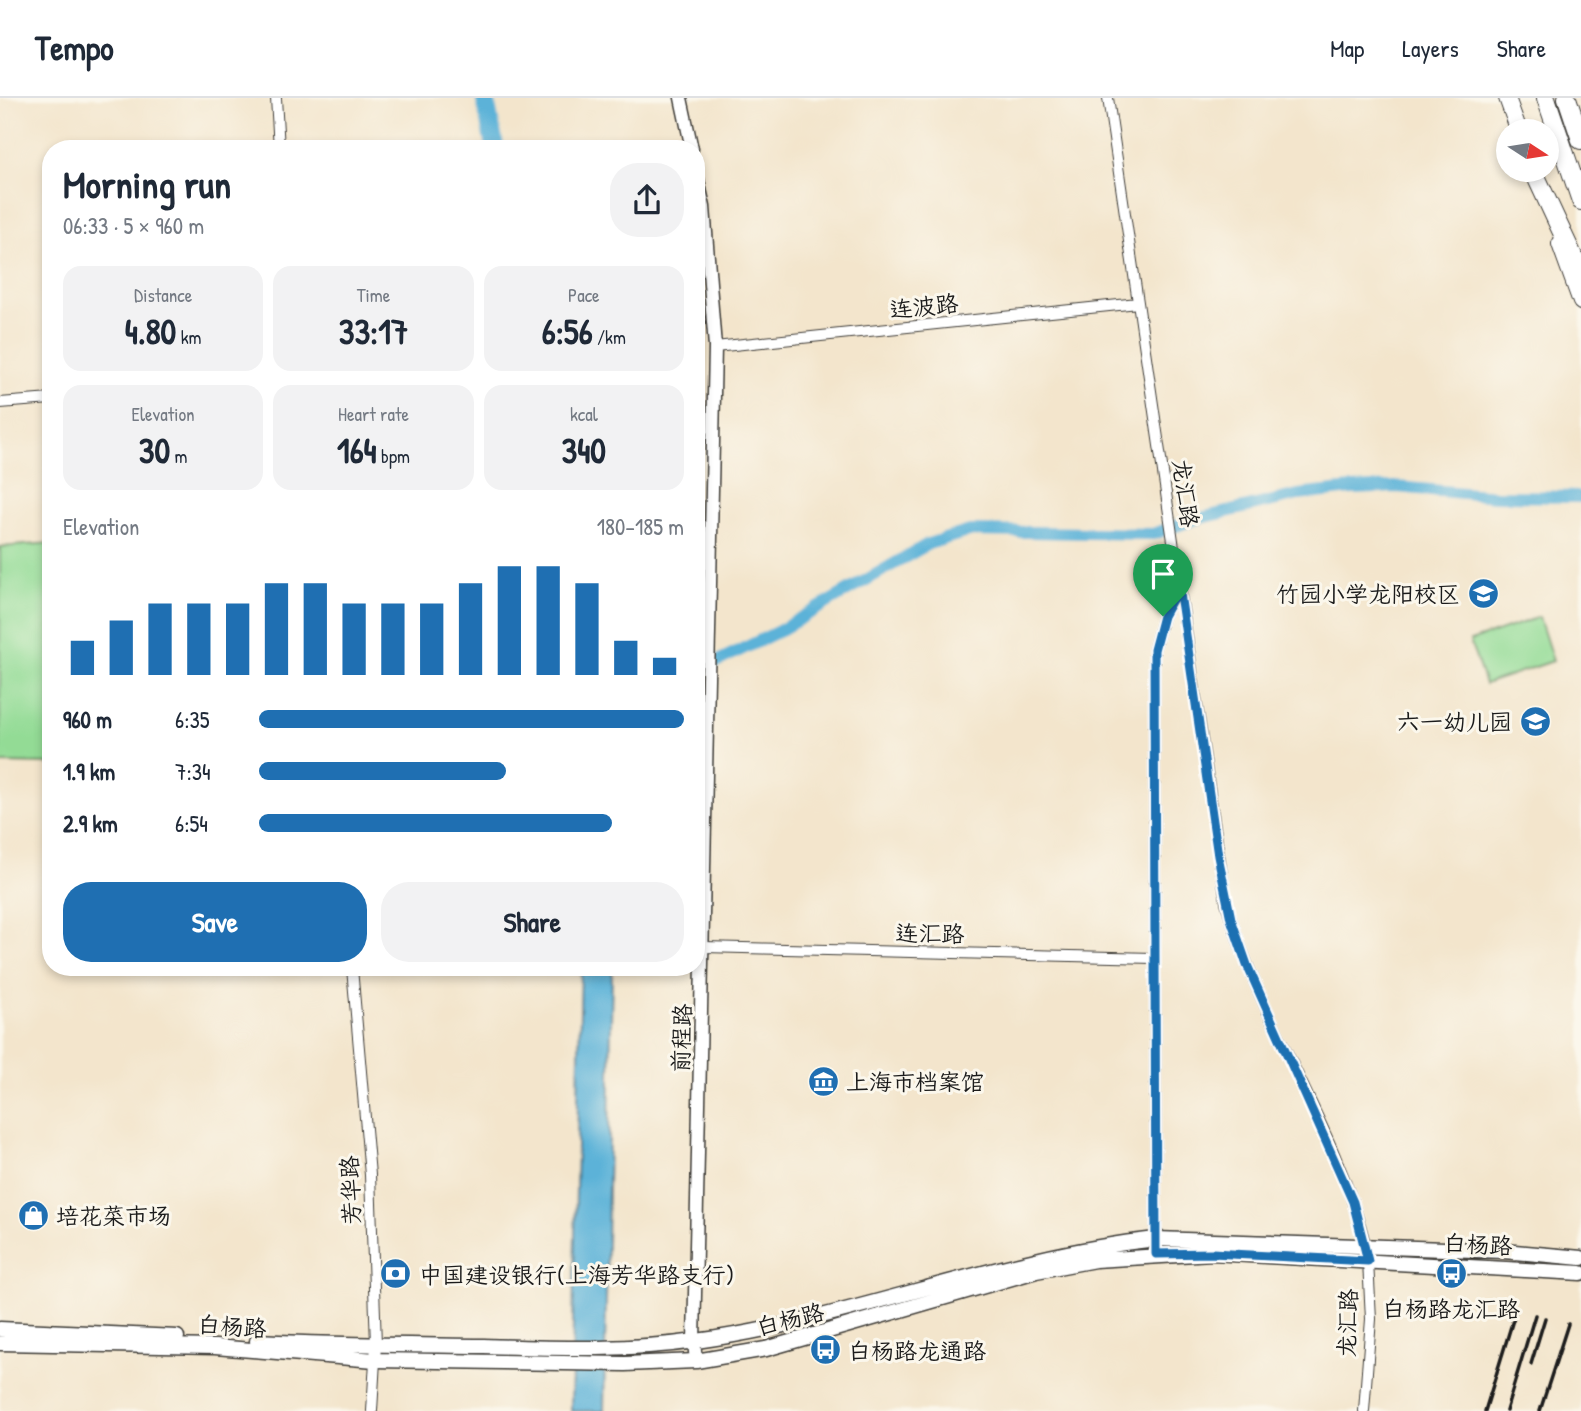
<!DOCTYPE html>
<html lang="en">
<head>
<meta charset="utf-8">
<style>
	:root { --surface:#fff; --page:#f2f2f3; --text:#1f2937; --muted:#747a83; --line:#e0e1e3; --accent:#1f6fb2 }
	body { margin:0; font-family:"Patrick Hand","LXGW WenKai TC",sans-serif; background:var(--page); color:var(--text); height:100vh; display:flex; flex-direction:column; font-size:26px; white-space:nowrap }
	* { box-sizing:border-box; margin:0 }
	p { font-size:23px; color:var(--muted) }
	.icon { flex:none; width:38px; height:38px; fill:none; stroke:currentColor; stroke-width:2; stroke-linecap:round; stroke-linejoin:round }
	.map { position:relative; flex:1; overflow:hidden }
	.details { position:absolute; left:42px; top:42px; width:663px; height:836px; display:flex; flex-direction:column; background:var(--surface); border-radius:28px; box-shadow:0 4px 10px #0003 }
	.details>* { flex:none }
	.needle { width:46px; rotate:102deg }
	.controls { position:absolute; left:1496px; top:21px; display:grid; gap:14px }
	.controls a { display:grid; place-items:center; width:63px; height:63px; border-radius:50%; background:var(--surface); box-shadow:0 4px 10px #0003; font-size:35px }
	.pin { position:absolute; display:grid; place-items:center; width:60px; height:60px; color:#fff; margin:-72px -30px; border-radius:50% 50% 50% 0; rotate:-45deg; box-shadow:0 0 7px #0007 }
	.pin .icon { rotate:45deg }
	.round { display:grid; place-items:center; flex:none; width:74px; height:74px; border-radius:28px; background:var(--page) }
	.head { display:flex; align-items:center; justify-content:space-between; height:119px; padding:0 21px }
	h1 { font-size:38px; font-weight:700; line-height:52px }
	.stats { display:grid; grid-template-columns:repeat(3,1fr); gap:10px; height:119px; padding:7px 21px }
	.stats div { display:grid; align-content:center; border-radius:18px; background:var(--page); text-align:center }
	.stats b { font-size:35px; font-weight:700 }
	.stats small { font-size:19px; font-weight:400 }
	.stats p { font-size:19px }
	.chart { height:196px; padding:14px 21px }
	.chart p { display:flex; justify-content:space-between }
	.chart svg { width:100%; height:126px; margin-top:7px; stroke:var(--accent); stroke-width:6 }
	.button { display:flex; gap:14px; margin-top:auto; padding:14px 21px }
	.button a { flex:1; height:80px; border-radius:28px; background:var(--accent); color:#fff; font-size:28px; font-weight:700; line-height:80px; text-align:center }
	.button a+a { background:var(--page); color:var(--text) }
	ul { padding:0 21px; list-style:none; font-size:23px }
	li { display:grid; grid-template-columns:112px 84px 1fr; align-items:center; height:52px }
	li i { height:18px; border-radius:9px; background:var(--accent) }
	header { display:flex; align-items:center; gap:42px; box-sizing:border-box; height:98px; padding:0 35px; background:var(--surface); border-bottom:2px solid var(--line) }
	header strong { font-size:33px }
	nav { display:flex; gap:38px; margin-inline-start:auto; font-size:24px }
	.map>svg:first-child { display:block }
	.green { fill:#93db95; stroke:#587c58; stroke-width:2 }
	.water { fill:#5cb2d8; stroke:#3c677a; stroke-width:2 }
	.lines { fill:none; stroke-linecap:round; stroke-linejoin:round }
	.canal { stroke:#5cb2d8; stroke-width:12 }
	.river { stroke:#5cb2d8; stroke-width:19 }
	.minor-casing { stroke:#3c3a36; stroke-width:12 }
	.tertiary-casing { stroke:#3c3a36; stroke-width:15 }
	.secondary-casing { stroke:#3c3a36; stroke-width:17 }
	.primary-casing { stroke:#3c3a36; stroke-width:18 }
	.trunk-casing { stroke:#3c3a36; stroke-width:20 }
	.minor { stroke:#fff; stroke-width:10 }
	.tertiary { stroke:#fff; stroke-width:12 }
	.secondary { stroke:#fff; stroke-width:14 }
	.primary { stroke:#fff; stroke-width:16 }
	.trunk { stroke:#fff; stroke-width:18 }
	.rail { stroke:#1c1c1c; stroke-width:3.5 }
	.route-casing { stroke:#fff; stroke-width:14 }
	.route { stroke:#1f6fb2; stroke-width:9 }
	.labels { text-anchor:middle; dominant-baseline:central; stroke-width:6; stroke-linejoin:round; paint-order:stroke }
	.street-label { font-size:23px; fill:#1c1c1c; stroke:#fbf7ec }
	.poi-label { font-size:23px; fill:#1c1c1c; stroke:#fbf7ec; text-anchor:start }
</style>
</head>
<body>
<header>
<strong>Tempo</strong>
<nav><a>Map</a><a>Layers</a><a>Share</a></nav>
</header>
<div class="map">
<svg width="1581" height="1313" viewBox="0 0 1581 1313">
	<rect width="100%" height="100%" fill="#fbf7ec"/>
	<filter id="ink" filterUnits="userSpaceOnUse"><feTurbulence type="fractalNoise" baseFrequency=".0143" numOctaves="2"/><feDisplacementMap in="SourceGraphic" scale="14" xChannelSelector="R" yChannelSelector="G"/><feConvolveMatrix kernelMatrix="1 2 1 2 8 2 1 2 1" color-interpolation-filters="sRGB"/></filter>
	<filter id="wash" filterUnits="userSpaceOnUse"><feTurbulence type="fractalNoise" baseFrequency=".00686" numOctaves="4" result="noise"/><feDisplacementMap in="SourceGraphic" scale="28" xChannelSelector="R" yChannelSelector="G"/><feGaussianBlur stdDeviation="1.57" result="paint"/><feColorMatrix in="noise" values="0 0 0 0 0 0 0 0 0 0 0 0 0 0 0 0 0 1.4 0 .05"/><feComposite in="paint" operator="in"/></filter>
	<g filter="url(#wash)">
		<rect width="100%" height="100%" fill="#f3e5cc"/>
		<path class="green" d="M51,445V666L0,665V449Z
			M1539,519L1553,563L1485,586L1470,543Z"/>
		<path class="water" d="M581,870H612L604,1313H571Z"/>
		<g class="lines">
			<path class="canal" d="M696,574L779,533L928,446L970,433L1153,436L1193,422L1298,397L1352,391L1397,389L1496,398L1581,399"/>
			<path class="river" d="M485,0L495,51"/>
		</g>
	</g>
	<g filter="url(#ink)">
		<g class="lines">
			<defs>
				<path id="minor" d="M276,0L279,51
					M1108,0L1226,804C1259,923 1336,1028 1366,1149
					M715,249L1138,205
					M0,305L51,301
					M704,849L1154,860
					M352,870L370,1077L376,1246L372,1313
					M1156,1156L1154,552L1163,518L1178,490
					M1364,1313L1371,1221L1368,1163"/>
				<path id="tertiary" d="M681,0L692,51
					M696,1263L694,1244L715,249L704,109L696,73"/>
				<path id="secondary" d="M0,1231L177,1239
					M257,1243C333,1247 408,1247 484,1248C554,1250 627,1253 696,1243C852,1222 997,1158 1156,1141L1504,1153L1581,1160
					M0,1245L215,1249L375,1262L625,1266L696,1263L766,1251L1036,1173L1095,1162L1212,1155L1581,1175"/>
				<path id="primary" d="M1507,0L1519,33
					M1560,146L1581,204"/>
				<path id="trunk" d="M1546,0L1581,103
					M1567,0L1581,42
					M1533,72L1581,175"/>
			</defs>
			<use href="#minor" class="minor-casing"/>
			<use href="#tertiary" class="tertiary-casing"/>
			<use href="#secondary" class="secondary-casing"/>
			<use href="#primary" class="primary-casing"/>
			<use href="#trunk" class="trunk-casing"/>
			<use href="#minor" class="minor"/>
			<use href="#tertiary" class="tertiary"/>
			<use href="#secondary" class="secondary"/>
			<use href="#primary" class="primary"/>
			<use href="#trunk" class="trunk"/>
			<path class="rail" d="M1531,1266L1545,1220
				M1485,1313L1516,1212
				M1506,1313L1535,1217
				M1540,1313L1568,1226"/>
		</g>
	</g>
	<g class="lines" filter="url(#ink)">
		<defs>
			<path id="route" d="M1179,489L1218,758L1231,821L1247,867L1353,1104L1368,1163L1212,1155L1156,1156L1154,552L1163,518Z"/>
		</defs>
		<use href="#route" class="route-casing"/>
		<use href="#route" class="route"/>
	</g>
	<defs>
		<symbol id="school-disc" viewBox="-11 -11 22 22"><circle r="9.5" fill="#1f6fb2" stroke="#fbf7ec"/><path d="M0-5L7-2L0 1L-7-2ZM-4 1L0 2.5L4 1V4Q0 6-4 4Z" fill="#fff"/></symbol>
		<symbol id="museum-disc" viewBox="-11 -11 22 22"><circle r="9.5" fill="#1f6fb2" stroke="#fbf7ec"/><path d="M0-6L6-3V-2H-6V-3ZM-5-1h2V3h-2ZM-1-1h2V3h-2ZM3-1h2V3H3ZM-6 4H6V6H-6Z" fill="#fff"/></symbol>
		<symbol id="shop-disc" viewBox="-11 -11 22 22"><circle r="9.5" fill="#1f6fb2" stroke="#fbf7ec"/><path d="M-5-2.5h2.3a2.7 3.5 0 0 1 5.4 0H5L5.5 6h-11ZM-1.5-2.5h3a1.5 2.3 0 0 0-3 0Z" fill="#fff"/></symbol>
		<symbol id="bank-disc" viewBox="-11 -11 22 22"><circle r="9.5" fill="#1f6fb2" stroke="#fbf7ec"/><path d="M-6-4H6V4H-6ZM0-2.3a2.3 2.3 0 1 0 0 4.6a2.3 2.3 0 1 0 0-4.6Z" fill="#fff"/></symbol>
		<symbol id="bus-disc" viewBox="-11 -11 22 22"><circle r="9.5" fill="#1f6fb2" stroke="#fbf7ec"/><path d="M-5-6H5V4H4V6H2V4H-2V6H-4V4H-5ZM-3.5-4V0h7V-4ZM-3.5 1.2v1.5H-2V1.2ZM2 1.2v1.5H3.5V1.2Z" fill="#fff"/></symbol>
	</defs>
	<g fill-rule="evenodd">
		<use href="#school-disc" x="1466" y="478" width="35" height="35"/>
		<use href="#school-disc" x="1518" y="606" width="35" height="35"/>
		<use href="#museum-disc" x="806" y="966" width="35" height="35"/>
		<use href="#shop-disc" x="16" y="1100" width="35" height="35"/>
		<use href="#bank-disc" x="378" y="1158" width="35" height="35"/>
		<use href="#bus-disc" x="1434" y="1158" width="35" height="35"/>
		<use href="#bus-disc" x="808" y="1234" width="35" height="35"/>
	</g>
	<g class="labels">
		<g class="street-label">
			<text transform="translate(924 208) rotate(-6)">连波路</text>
			<text transform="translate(1186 395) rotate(82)">龙汇路</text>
			<text transform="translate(930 835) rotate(1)">连汇路</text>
			<text transform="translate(681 940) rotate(-88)">前程路</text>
			<text transform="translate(350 1092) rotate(-92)">芳华路</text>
			<text transform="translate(1478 1146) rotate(3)">白杨路</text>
			<text transform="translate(790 1221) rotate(-14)">白杨路</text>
			<text transform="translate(1347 1225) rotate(-88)">龙汇路</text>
			<text transform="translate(232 1228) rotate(4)">白杨路</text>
		</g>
		<g class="poi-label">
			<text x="1460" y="495" text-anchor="end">竹园小学龙阳校区</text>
			<text x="1512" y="623" text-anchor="end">六一幼儿园</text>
			<text x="846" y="983">上海市档案馆</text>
			<text x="56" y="1117">培花菜市场</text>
			<text x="419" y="1176">中国建设银行(上海芳华路支行)</text>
			<text x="1451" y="1210" text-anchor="middle">白杨路龙汇路</text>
			<text x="848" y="1252">白杨路龙通路</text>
		</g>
	</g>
</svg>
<div class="controls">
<a><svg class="needle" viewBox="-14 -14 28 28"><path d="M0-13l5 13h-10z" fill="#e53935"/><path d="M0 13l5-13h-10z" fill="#747a83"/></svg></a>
</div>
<div class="pin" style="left:1163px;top:518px;background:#1e9e55"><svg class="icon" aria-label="arrive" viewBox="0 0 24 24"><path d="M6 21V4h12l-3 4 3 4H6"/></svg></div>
<section class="details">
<div class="head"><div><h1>Morning run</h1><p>06:33 · 5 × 960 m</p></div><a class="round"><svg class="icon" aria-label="share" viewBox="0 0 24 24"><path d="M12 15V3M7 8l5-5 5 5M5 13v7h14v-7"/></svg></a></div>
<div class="stats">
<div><p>Distance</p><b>4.80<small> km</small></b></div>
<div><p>Time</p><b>33:17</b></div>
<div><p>Pace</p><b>6:56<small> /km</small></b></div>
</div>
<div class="stats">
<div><p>Elevation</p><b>30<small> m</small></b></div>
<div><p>Heart rate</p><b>164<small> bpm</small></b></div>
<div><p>kcal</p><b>340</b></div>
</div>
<div class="chart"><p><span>Elevation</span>180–185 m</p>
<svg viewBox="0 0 160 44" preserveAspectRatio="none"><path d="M5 44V32M15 44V25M25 44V19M35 44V19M45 44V19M55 44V12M65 44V12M75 44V19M85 44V19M95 44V19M105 44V12M115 44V6M125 44V6M135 44V12M145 44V32M155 44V38"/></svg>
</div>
<ul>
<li><b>960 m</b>6:35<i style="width:100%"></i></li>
<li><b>1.9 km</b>7:34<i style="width:58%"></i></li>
<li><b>2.9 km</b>6:54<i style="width:83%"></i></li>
</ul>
<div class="button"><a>Save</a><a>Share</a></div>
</section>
</div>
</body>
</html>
